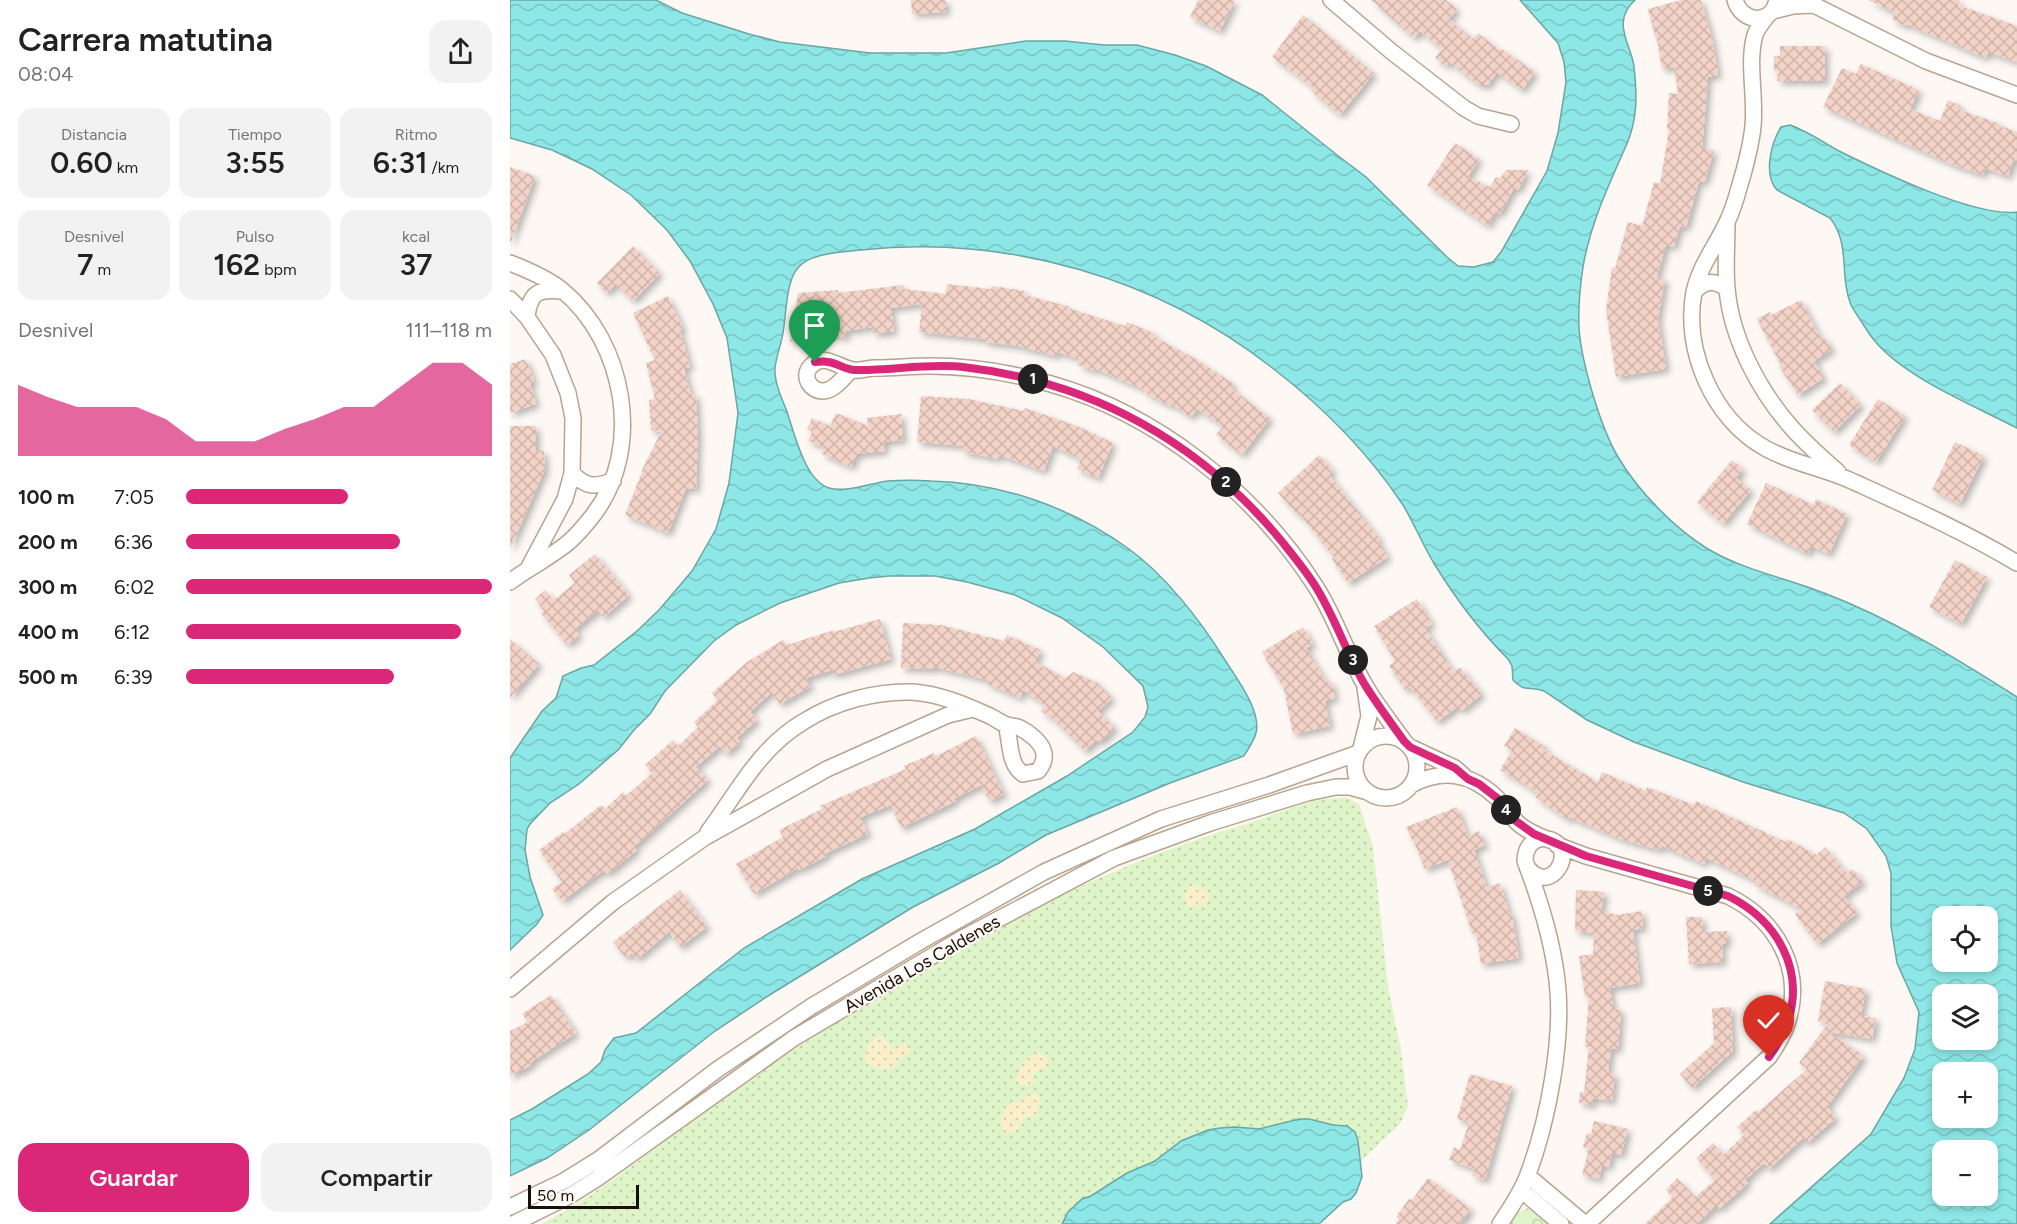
<!DOCTYPE html>
<html lang="es">
<head>
<meta charset="utf-8">
<style>
	:root { --surface:#fff; --page:#f2f2f2; --text:#222; --muted:#767676; --accent:#db2777 }
	body { margin:0; font-family:Figtree,sans-serif; background:var(--page); color:var(--text); height:100vh; display:flex; flex-direction:column; font-size:22px; white-space:nowrap }
	* { box-sizing:border-box; margin:0 }
	p { font-size:20px; color:var(--muted) }
	.icon { flex:none; width:33px; height:33px; fill:none; stroke:currentColor; stroke-width:2; stroke-linecap:round; stroke-linejoin:round }
	.map { position:relative; flex:1; overflow:hidden }
	.sheet { display:flex; flex-direction:column; background:var(--surface); width:510px }
	.sheet>* { flex:none }
	.fabs { position:absolute; left:1422px; top:906px; display:grid; gap:12px }
	.fabs a { display:grid; place-items:center; width:66px; height:66px; border-radius:12px; background:var(--surface); box-shadow:0 3px 9px #0003; font-size:30px }
	.scale { position:absolute; left:18px; bottom:15px; width:111px; box-sizing:border-box; padding-left:6px; border:3px solid #170f08; border-top:0; font-size:16px; line-height:21px; white-space:nowrap; color:#170f08; -webkit-text-stroke:4px #fdf8f4; paint-order:stroke }
	.pin { position:absolute; display:grid; place-items:center; width:51px; height:51px; color:#fff; margin:-62px -26px; border-radius:50% 50% 50% 0; rotate:-45deg; box-shadow:0 0 6px #0007 }
	.pin .icon { rotate:45deg }
	.km { position:absolute; width:30px; height:30px; margin:-15px; border-radius:50%; background:#222; color:#fff; font-size:16px; line-height:30px; text-align:center }
	.round { display:grid; place-items:center; flex:none; width:63px; height:63px; border-radius:18px; background:var(--page) }
	.summary { display:flex; align-items:center; justify-content:space-between; height:102px; padding:0 18px }
	h1 { font-size:33px; font-weight:600; line-height:45px }
	.metrics { display:grid; grid-template-columns:repeat(3,1fr); gap:9px; height:102px; padding:6px 18px }
	.metrics div { display:grid; align-content:center; border-radius:15px; background:var(--page); text-align:center }
	.metrics b { font-size:30px; font-weight:600 }
	.metrics small { font-size:16px; font-weight:400 }
	.metrics p { font-size:16px }
	.chart { height:168px; padding:12px 18px }
	.chart p { display:flex; justify-content:space-between }
	.chart svg { width:100%; height:108px; margin-top:6px; fill:var(--accent); opacity:.7 }
	.button { display:flex; gap:12px; margin-top:auto; padding:12px 18px }
	.button a { flex:1; height:69px; border-radius:18px; background:var(--accent); color:#fff; font-size:24px; font-weight:600; line-height:69px; text-align:center }
	.button a+a { background:var(--page); color:var(--text) }
	ul { padding:0 18px; list-style:none; font-size:20px }
	li { display:grid; grid-template-columns:96px 72px 1fr; align-items:center; height:45px }
	li i { height:15px; border-radius:8px; background:var(--accent) }
	main { display:flex; flex:1; min-height:0 }
	.map>svg:first-child { display:block }
	.grass { fill:url(#grass-dots) }
	.sand { fill:url(#sand-dots) }
	.park { fill:url(#park-crowns) }
	.water { fill:url(#water-waves); stroke:#6aa6a3; stroke-width:1.5; fill-rule:evenodd }
	.building { fill:url(#building-cross-hatch); filter:url(#shadow) }
	.lines { fill:none; stroke-linecap:round; stroke-linejoin:round }
	.street-casing { stroke:#b9a38e; stroke-width:18 }
	.street { stroke:#fff; stroke-width:15 }
	.route-casing { stroke:#fff; stroke-width:12 }
	.route { stroke:#db2777; stroke-width:8 }
	.labels { text-anchor:middle; dominant-baseline:central; stroke-width:4.5; stroke-linejoin:round; paint-order:stroke }
	.street-label { font-size:18px; fill:#170f08; stroke:#fdf8f4 }
</style>
</head>
<body>
<main>
<section class="sheet">
<div class="summary"><div><h1>Carrera matutina</h1><p>08:04</p></div><a class="round"><svg class="icon" aria-label="share" viewBox="0 0 24 24"><path d="M12 15V3M7 8l5-5 5 5M5 13v7h14v-7"/></svg></a></div>
<div class="metrics">
<div><p>Distancia</p><b>0.60<small> km</small></b></div>
<div><p>Tiempo</p><b>3:55</b></div>
<div><p>Ritmo</p><b>6:31<small> /km</small></b></div>
</div>
<div class="metrics">
<div><p>Desnivel</p><b>7<small> m</small></b></div>
<div><p>Pulso</p><b>162<small> bpm</small></b></div>
<div><p>kcal</p><b>37</b></div>
</div>
<div class="chart"><p><span>Desnivel</span>111–118 m</p>
<svg viewBox="0 0 160 44" preserveAspectRatio="none"><path d="M0 44V15L10 20L20 24L30 24L40 24L50 29L60 38L70 38L80 38L90 33L100 29L110 24L120 24L130 15L140 6L150 6L160 15V44z"/></svg>
</div>
<ul>
<li><b>100 m</b>7:05<i style="width:53%"></i></li>
<li><b>200 m</b>6:36<i style="width:70%"></i></li>
<li><b>300 m</b>6:02<i style="width:100%"></i></li>
<li><b>400 m</b>6:12<i style="width:90%"></i></li>
<li><b>500 m</b>6:39<i style="width:68%"></i></li>
</ul>
<div class="button"><a>Guardar</a><a>Compartir</a></div>
</section>
<div class="map">
<svg width="1507" height="1224" viewBox="0 0 1507 1224">
	<defs>
		<pattern id="grass-dots" width="8" height="8" patternUnits="userSpaceOnUse" patternTransform="scale(1.5)"><rect width="8" height="8" fill="#dff4c9"/><path d="M2 2h.1M6 6h.1" fill="none" stroke="#bfd0ab" stroke-width="1.8" stroke-linecap="round"/></pattern>
		<pattern id="sand-dots" width="8" height="8" patternUnits="userSpaceOnUse" patternTransform="scale(1.5)"><rect width="8" height="8" fill="#f9f0ca"/><path d="M2 2h.1M6 6h.1" fill="none" stroke="#d5cdac" stroke-width="1.8" stroke-linecap="round"/></pattern>
		<pattern id="park-crowns" width="20" height="18" patternUnits="userSpaceOnUse" patternTransform="scale(1.5)"><rect width="20" height="18" fill="#dff4c9"/><path d="M2 6a3 3 0 1 1 6 0M12 15a3 3 0 1 1 6 0" fill="none" stroke="#bfd0ab"/></pattern>
		<pattern id="water-waves" width="16" height="10" patternUnits="userSpaceOnUse" patternTransform="scale(1.5)"><rect width="16" height="10" fill="#8de7e6"/><path d="M0 5q4-4 8 0t8 0" fill="none" stroke="#79c5c4"/></pattern>
		<pattern id="building-cross-hatch" width="8" height="8" patternUnits="userSpaceOnUse" patternTransform="scale(1.5)"><rect width="8" height="8" fill="#f3d3c8"/><path d="M0 0l8 8M0 8l8-8" fill="none" stroke="#d0b4aa"/></pattern>
		<filter id="shadow"><feDropShadow dx="4" dy="4" stdDeviation="3" flood-color="#0004"/></filter>
	</defs>
	<rect width="100%" height="100%" fill="#fdf8f4"/>
	<path class="grass" d="M837,797L849,804L863,846L878,986L891,1050L898,1106L890,1124L851,1161L852,1177L841,1199L833,1202L809,1224H31C99,1189 154,1139 217,1095C377,984 550,878 739,823C762,816 785,805 809,800C818,799 828,798 837,797Z"/>
	<path class="sand" d="M684,885L689,886L699,894L698,903C692,907 682,908 675,904V896L680,886Z
		M368,1036C384,1039 374,1055 394,1044L400,1048V1052L391,1058L384,1068C356,1073 344,1055 368,1036Z
		M527,1052L534,1055L538,1060L537,1067L523,1074L524,1082L522,1085H509L506,1079L513,1062Z
		M518,1094H526L530,1096L527,1115L513,1118C510,1128 505,1136 493,1131L490,1124L497,1105L511,1101Z"/>
	<path class="park" d="M1017,1208H1024L1044,1224H1000L1006,1214Z"/>
	<path class="water" d="M0,0H146L172,13L239,34L270,42L360,53H436L516,41H555L594,45H627L665,55L696,66L752,95L827,155L856,177L937,257L948,266L964,267L983,262L991,252L1037,171L1048,133L1056,82L1054,62L1048,43L1010,0H1125C1101,22 1120,42 1124,66C1127,95 1128,119 1116,146C1099,184 1080,225 1073,267C1070,287 1068,309 1069,329C1072,364 1090,426 1108,457C1128,491 1164,528 1198,549C1233,570 1276,578 1314,593C1382,619 1446,658 1507,697V1224H1260L1361,1134L1394,1078L1405,1049L1409,1012L1387,963L1381,926V873L1376,856L1357,829L1334,813L1233,782L1124,742L1077,720L1034,691C1019,685 1017,694 1003,680L1002,666L998,659C970,631 946,599 925,565C913,546 905,525 893,505C859,454 814,408 765,370C649,278 497,234 351,250C333,252 298,253 287,269C277,281 276,311 274,326C273,340 266,356 265,368C264,381 271,397 276,409C284,431 294,480 319,488C337,493 360,483 378,481C392,480 406,480 421,481C492,483 561,507 619,549C655,575 690,620 713,657C725,676 752,711 746,733C744,741 738,749 734,756L660,783L536,835L489,863L403,907L261,994L205,1031L79,1130L37,1158L0,1176V1120L22,1109L78,1074L91,1062L95,1050L104,1038L126,1033L234,948L352,879L465,829L557,776L623,732L635,717L638,707L633,686L593,647L552,618L505,595L457,582L425,576H379L359,578L329,583L270,603L226,625L204,641L155,691L140,714L124,730L109,749L69,784L40,803L20,824L17,829L15,850L20,877L33,915L27,924L0,950V758L32,711L46,698L53,676L71,668L84,665L127,631L149,610L182,571L206,529L219,483L228,413L217,338L203,304L180,261L157,230L121,195L82,169L42,150L0,138ZM1478,916V962H1432V916ZM1478,994V1040H1432V994ZM1432,1072H1478V1118H1432ZM1432,1150H1478V1196H1432Z
		M1280,125C1297,131 1313,142 1329,151C1367,170 1467,218 1507,212V428C1463,405 1395,378 1364,340C1359,334 1355,327 1351,321C1348,316 1344,311 1341,305C1329,276 1341,244 1320,218L1267,190C1253,175 1261,143 1271,127Z
		M789,1119H799L823,1125L837,1126L845,1132L848,1141L852,1177L846,1193L841,1199L833,1202L809,1224H552L558,1212L572,1199L581,1196L617,1173L645,1161L671,1141L698,1130L710,1128L725,1127L749,1129Z"/>
	<path class="building" d="M401,0H436V12L402,14Z
		M688,0H725L710,31L680,17Z
		M861,0H936L947,9L939,19L963,39L968,33L989,50L990,48L1025,72L1012,90L987,72L978,85H969L939,62L936,66L925,58L932,49L910,31L904,38Z
		M1171,0H1191L1203,43L1208,75L1198,77L1192,148L1204,150L1195,182L1189,181L1176,228L1170,226L1164,247L1156,245L1147,277L1155,279L1148,319L1156,369L1106,377L1096,310L1102,267L1105,268L1118,222L1132,226L1144,182L1150,184L1159,130L1157,129L1159,93L1168,94L1164,67L1152,69L1147,39L1146,40L1138,9Z
		M1358,0H1450L1448,5L1507,26V62L1478,52L1476,58L1396,24L1395,26L1382,19L1385,13Z
		M793,15L864,73L830,115L801,91L804,88L762,57Z
		M1270,46H1315V81H1267L1268,71H1264V56H1270Z
		M1351,64L1409,90L1400,109L1430,121L1438,100L1451,106L1450,110L1490,124V126L1507,132V162L1503,161L1498,176L1475,168L1473,175L1441,164L1313,107L1332,68L1346,74Z
		M945,143L969,159L958,177L980,187L986,177L990,178L996,170H1018L1008,190L1004,188L990,214L985,212L978,226L917,185Z
		M0,167L25,176L1,242L0,241Z
		M123,246L150,273L123,301L106,284L97,293L87,283Z
		M437,284L481,289L482,286L515,291L514,295L558,306V308L615,326L617,322L646,334L645,337L684,358L724,384L721,388L760,418L732,455L706,435L713,426L687,409L681,417L661,404L660,406L634,392L635,390L586,369V371L568,365L570,359L547,352L546,356L508,346L474,342V339L409,332L412,304L381,308L384,331L364,334L363,327L335,331L336,339L322,334L301,332L280,342L288,293L328,290V293L393,285L394,289L436,294Z
		M158,296L173,328L170,329L180,367L174,368L181,395L186,394L188,436L186,489L176,488L158,533L115,515L132,472H131L151,432L141,430L139,400L145,399L136,363L145,360L123,313Z
		M1291,300L1311,339L1314,337L1322,349L1304,361L1314,378L1288,395L1269,366L1271,365L1247,319L1260,312L1261,315Z
		M16,359L24,381L20,383L26,404L0,413V364Z
		M1330,383L1351,405L1324,432L1302,410Z
		M411,396L458,399L514,411L515,408L567,426L603,443L588,478L567,469L571,459L543,446L534,471L489,455L488,459L453,452L454,446L407,442Z
		M1368,399L1395,416L1366,462L1339,445Z
		M326,413L358,426L357,418L391,414L393,440L374,442L375,451L347,454L341,467L312,454L314,447L298,441L302,432L297,429L302,418L320,426Z
		M0,426H26V451H34L35,469L0,549Z
		M1445,442L1474,456L1450,504L1422,490Z
		M809,455L823,470L819,475L870,539L868,541L878,557L838,583L822,559L824,558L791,515L790,517L768,493Z
		M1222,460L1233,469L1226,478L1241,490L1213,524L1187,502Z
		M1256,483L1304,505L1306,499L1337,514L1319,554L1301,546L1298,554L1237,524Z
		M85,554L119,595L94,617L88,610L65,629L69,635L57,645L31,613L34,611L25,599L35,590L44,600L65,583L59,575Z
		M1445,560L1477,577L1451,624L1419,607Z
		M907,599L922,624L915,628L944,672L950,667L972,694L951,711L948,706L927,722L900,687L895,690L879,666L885,661L864,626Z
		M370,619L381,659L323,675L322,670L296,678L301,686L270,704L262,692L240,712L247,720L227,738L230,742L216,754L210,746L186,767L198,780L124,847L127,850L97,874L94,870L52,901L42,889L52,882L29,850L53,832L54,834L91,805L95,809L113,792L116,796L142,773L135,765L163,740L168,746L188,727L184,722L208,700L202,693L237,662L273,640L277,645L324,630V632Z
		M393,623L431,625L494,641L497,635L531,650L525,662L556,678L563,672L586,682L602,698L588,711L605,728L590,742L586,740L575,751L543,719L531,711L535,705L513,690L510,698L476,683L477,680L424,667V669L391,668Z
		M793,627L803,644L796,648L817,683L822,682L825,698L815,701L820,726L783,734L774,689L752,652Z
		M0,639L29,664L0,698Z
		M1005,728L1037,748L1035,751L1088,782L1092,772L1136,791L1137,787L1184,805L1186,801L1276,842L1278,839L1306,855L1315,847L1337,873L1343,869L1353,882L1334,896L1347,913L1307,944L1285,914L1291,909L1245,885L1248,882L1196,858L1194,864L1152,846L1150,850L1113,840L1059,817L1058,820L1025,797L1028,793L990,770L1002,750L994,746Z
		M466,736L494,794L479,801L471,785L444,799L446,801L391,828L381,805L351,817L358,834L316,853L317,856L289,870L288,868L244,894L226,864L273,837L269,830L312,809L310,806L396,769L394,766L424,753L426,756Z
		M947,807L958,836L969,831L975,845L964,850L977,888L990,883L1000,915L1002,914L1009,958L971,964L966,933H962L938,860L915,869L903,840H902L896,827Z
		M170,890L197,927L170,947L159,932L127,959L122,953L116,958L103,942Z
		M1066,890L1095,892L1091,911L1107,915L1132,911L1133,928L1123,930L1130,983L1100,988L1103,1008L1111,1009L1108,1049H1101L1098,1073L1105,1074L1102,1101L1083,1098V1105L1069,1103L1070,1092H1074L1079,1047H1075L1079,996L1075,997L1069,956L1083,954L1084,933L1065,931Z
		M1176,917H1192L1193,932L1217,931V944H1212L1213,962L1179,964Z
		M1315,981L1356,989L1351,1016L1366,1018L1362,1039L1319,1032L1354,1056L1317,1107L1326,1118L1297,1143L1293,1138L1259,1169L1254,1163L1235,1180L1238,1183L1209,1209L1206,1206L1187,1224H1135L1163,1197L1156,1190L1167,1178L1185,1197L1205,1180L1186,1158L1203,1143L1213,1155L1234,1135L1227,1127L1246,1110L1248,1112L1297,1069L1289,1063L1318,1023L1308,1021Z
		M41,995L66,1033L21,1062L22,1065L0,1076V1031L18,1022L12,1014Z
		M1221,1007L1223,1051L1182,1088L1170,1074L1204,1043L1202,1008Z
		M960,1074L1002,1086L975,1180L962,1176L965,1169L939,1160L944,1147L950,1150L959,1122L947,1119Z
		M1084,1121L1118,1129L1111,1155L1102,1153L1099,1167L1092,1165L1089,1179L1072,1175L1079,1148L1073,1147L1077,1133L1081,1134Z
		M918,1178L961,1209L950,1224H886L889,1219L886,1217L899,1199L902,1200Z"/>
	<g class="lines">
		<defs>
			<path id="street" d="M821,0L882,52L954,108L968,116L1001,124
				M1225,0C1232,24 1262,25 1267,0
				M1294,0L1416,61L1507,95
				M1263,11L1283,6L1302,5
				M1257,16C1253,22 1247,28 1245,35C1237,62 1246,97 1243,126C1241,147 1235,168 1229,188C1226,199 1222,212 1217,222C1206,246 1190,265 1184,292C1173,350 1203,419 1255,448C1283,464 1315,468 1344,482C1399,507 1455,532 1507,563
				M1217,224C1217,245 1215,267 1217,288C1221,338 1249,391 1282,428C1296,444 1312,458 1328,472
				M0,263C18,270 37,278 52,290C115,342 134,448 84,514C77,523 69,533 60,541C42,557 19,567 0,582
				M1184,292C1195,280 1205,280 1217,289
				M0,299L17,317L43,355L58,393L63,418L62,473L55,499L19,567
				M17,317C20,292 28,289 52,291
				M341,370C334,377 324,391 313,391C300,391 291,376 301,366C314,352 329,368 343,370C350,371 358,368 365,368C384,368 402,366 420,366C461,366 502,373 541,384C647,414 744,492 804,584C825,615 836,653 855,685C866,704 881,723 894,741
				M62,473C77,488 84,487 103,481
				M845 767a31 31 0 1 1 62 0a31 31 0 1 1-62 0Z
				M900,747L945,768L954,776
				M851,748L859,716L855,688
				M901,785C932,769 959,772 986,797C995,806 1000,817 1010,825C1019,832 1029,836 1039,840
				M198,832C228,792 248,749 293,722C324,702 365,691 402,692C431,694 455,705 480,716C486,719 491,723 497,725C501,726 506,726 510,728C518,732 530,741 533,750C536,758 533,765 528,771L513,774C498,764 501,741 496,725
				M1047,845L1076,856L1218,896C1267,920 1295,970 1277,1024C1273,1036 1266,1047 1259,1057L1077,1224
				M0,989L103,902L194,838L317,769L438,715L463,709
				M1018,1176L1075,1224
				M1011,1190L1051,1224
				M0,1207L54,1181L88,1160L208,1069L302,1006L411,941L534,872L651,819L759,785L848,753
				M3,1224L61,1195L88,1178L284,1038L451,939L604,858L700,823L797,793L826,787H840L858,792
				M990,1224C1000,1209 1011,1193 1017,1177C1038,1122 1054,1038 1047,980C1042,939 1030,900 1015,861C1015,848 1023,836 1038,839C1070,847 1041,899 1017,867"/>
		</defs>
		<use href="#street" class="street-casing"/>
		<use href="#street" class="street"/>
	</g>
	<g class="lines">
		<defs>
			<path id="route" d="M305,362C326,359 330,369 344,370C380,371 417,363 453,367C583,382 692,443 774,544C784,557 795,570 804,584C825,616 836,653 855,685C867,704 881,723 894,741L900,747L945,768L958,779L969,784L987,798L1003,819L1024,834L1076,856L1218,896C1267,920 1296,970 1277,1024C1273,1036 1266,1047 1259,1057"/>
		</defs>
		<use href="#route" class="route-casing"/>
		<use href="#route" class="route"/>
	</g>
	<g class="labels">
		<g class="street-label">
			<text transform="translate(412 964) rotate(-30)">Avenida Los Caldenes</text>
		</g>
	</g>
</svg>
<div class="fabs">
<a><svg class="icon" aria-label="locate" viewBox="0 0 24 24"><circle cx="12" cy="12" r="6"/><path d="M12 2v4M12 18v4M2 12h4M18 12h4"/></svg></a>
<a><svg class="icon" aria-label="layers" viewBox="0 0 24 24"><path d="M12 4l9 5-9 5-9-5zM3 14l9 5 9-5"/></svg></a>
<a>+</a>
<a>−</a>
</div>
<div class="scale">50 m</div>
<div class="pin" style="left:305px;top:362px;background:#1e9e55"><svg class="icon" aria-label="arrive" viewBox="0 0 24 24"><path d="M6 21V4h12l-3 4 3 4H6"/></svg></div>
<div class="pin" style="left:1259px;top:1057px;background:#d93025"><svg class="icon" aria-label="check" viewBox="0 0 24 24"><path d="M5 12l5 5 9-10"/></svg></div>
<b class="km" style="left:523px;top:379px">1</b>
<b class="km" style="left:716px;top:482px">2</b>
<b class="km" style="left:843px;top:660px">3</b>
<b class="km" style="left:996px;top:810px">4</b>
<b class="km" style="left:1198px;top:891px">5</b>
</div>
</main>
</body>
</html>
